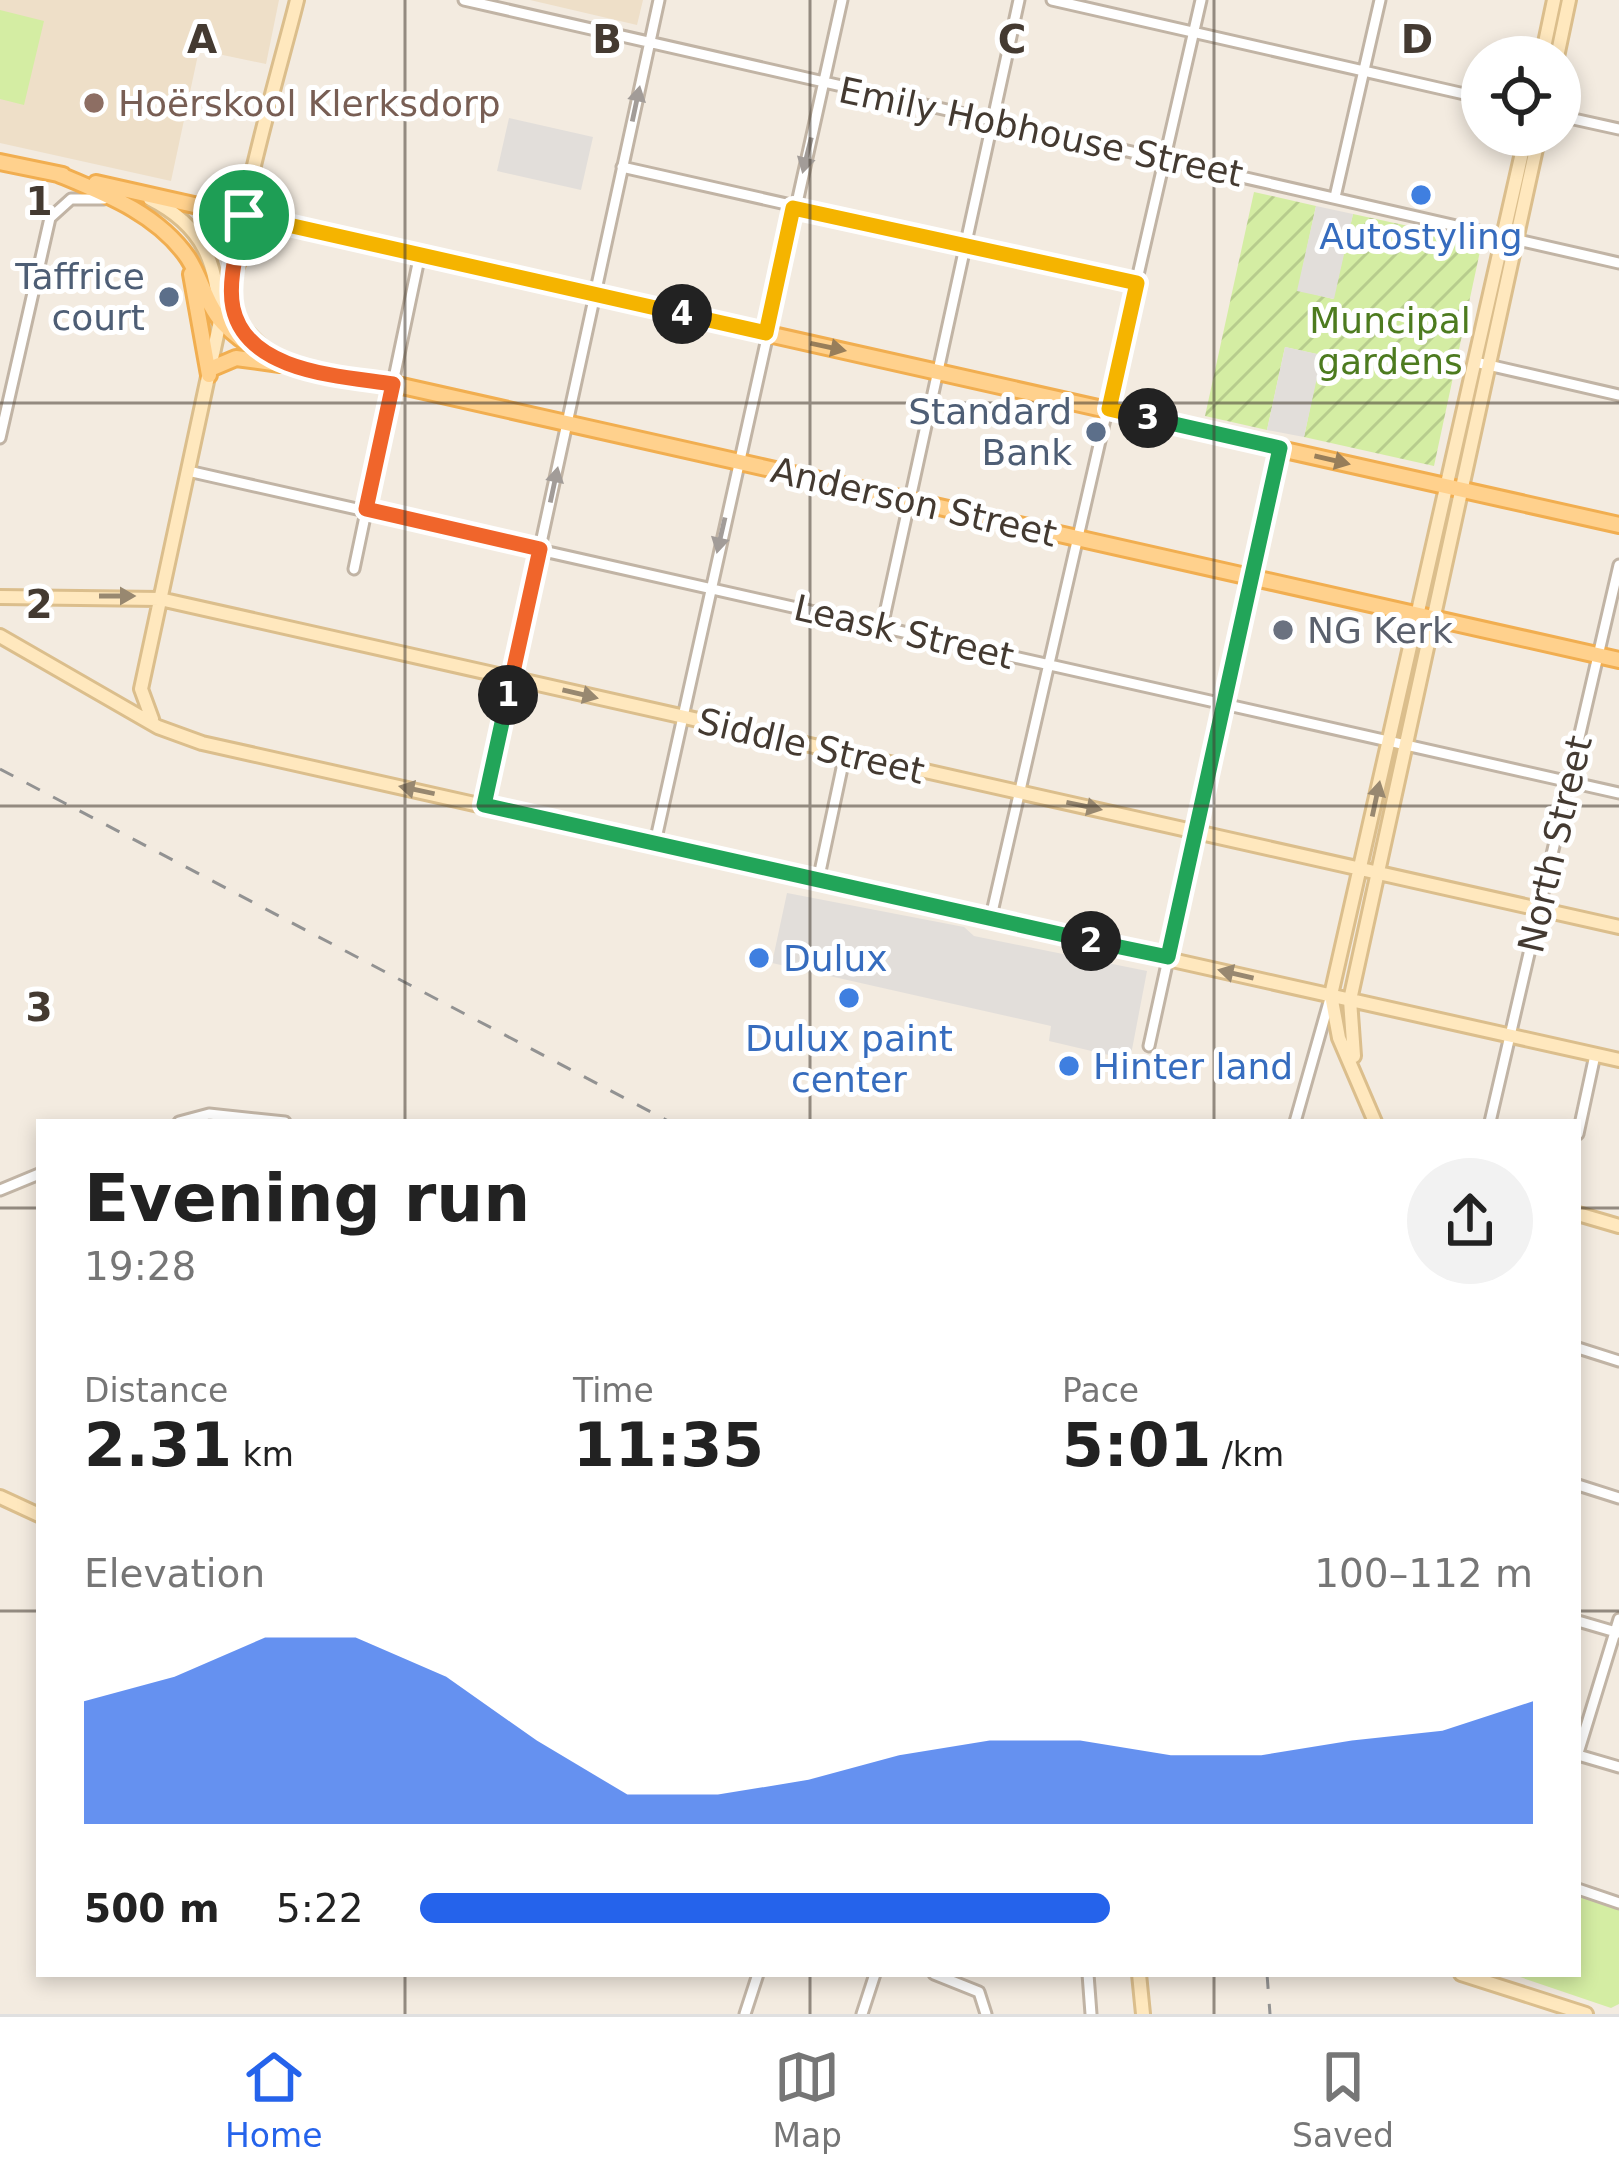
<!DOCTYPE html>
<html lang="en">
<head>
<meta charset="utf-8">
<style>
	:root { --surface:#fff; --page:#f2f2f2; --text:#222; --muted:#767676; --line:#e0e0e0; --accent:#2563eb }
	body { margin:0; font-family:"DejaVu Sans",sans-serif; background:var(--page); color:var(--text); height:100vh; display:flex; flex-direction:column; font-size:45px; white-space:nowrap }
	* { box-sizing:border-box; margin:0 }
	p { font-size:39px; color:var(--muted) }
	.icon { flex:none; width:66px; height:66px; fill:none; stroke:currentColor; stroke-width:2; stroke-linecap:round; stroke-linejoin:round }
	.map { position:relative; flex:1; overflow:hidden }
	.details { position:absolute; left:36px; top:1119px; width:1545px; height:858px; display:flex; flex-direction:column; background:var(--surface); border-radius:0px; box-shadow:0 6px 18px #0003 }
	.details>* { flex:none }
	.fabs { position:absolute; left:1461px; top:36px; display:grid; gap:24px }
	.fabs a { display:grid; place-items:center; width:120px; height:120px; border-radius:50%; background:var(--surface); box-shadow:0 6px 18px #0003; font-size:60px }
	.pin { position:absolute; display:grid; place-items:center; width:102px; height:102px; color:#fff; margin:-51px; border:6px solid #fff; border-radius:50%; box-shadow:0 3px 12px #0007 }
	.km { position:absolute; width:60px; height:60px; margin:-30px; border-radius:50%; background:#222; color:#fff; font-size:33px; line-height:60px; text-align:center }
	.round { display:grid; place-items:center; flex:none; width:126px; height:126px; border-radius:63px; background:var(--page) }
	.overview { display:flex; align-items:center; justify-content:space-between; height:204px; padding:0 48px }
	h1 { font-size:66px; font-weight:800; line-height:90px }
	.figures { display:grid; grid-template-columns:repeat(3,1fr); gap:18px; height:204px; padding:12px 48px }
	.figures div { display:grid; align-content:center }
	.figures b { font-size:60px; font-weight:800 }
	.figures small { font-size:33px; font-weight:400 }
	.figures p { font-size:33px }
	.chart { height:336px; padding:24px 48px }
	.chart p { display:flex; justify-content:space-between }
	.chart svg { width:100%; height:216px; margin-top:12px; fill:var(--accent); opacity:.7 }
	ul { padding:0 48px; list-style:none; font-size:39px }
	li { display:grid; grid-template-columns:192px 144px 1fr; align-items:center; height:90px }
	li i { height:30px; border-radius:15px; background:var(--accent) }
	.dock { display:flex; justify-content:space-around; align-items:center; height:168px; border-top:3px solid var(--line); background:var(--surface); font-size:33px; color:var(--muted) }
	.dock a { display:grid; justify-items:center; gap:6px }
	.dock .on { color:var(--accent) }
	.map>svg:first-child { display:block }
	.education { fill:#eedfc8 }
	.grass { fill:#d4eda3 }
	.garden { fill:url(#garden-furrows) }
	.parking { fill:#e2deda }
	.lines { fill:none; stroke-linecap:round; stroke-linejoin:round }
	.street-casing { stroke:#c1b4a5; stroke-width:15 }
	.secondary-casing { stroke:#dbbe8c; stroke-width:18 }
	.primary-casing { stroke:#f1ae50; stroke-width:20 }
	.street { stroke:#fff; stroke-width:9 }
	.secondary { stroke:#ffe8be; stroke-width:12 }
	.primary { stroke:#ffd18d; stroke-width:14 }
	.rail { stroke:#929292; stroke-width:3; stroke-dasharray:15 15; stroke-linecap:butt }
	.oneway { fill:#a29c98 }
	.oneway2 { fill:#987e5a }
	.oneway3 { fill:#988870 }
	.split-1-casing { stroke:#fff; stroke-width:24 }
	.split-2-casing { stroke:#fff; stroke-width:24 }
	.split-3-casing { stroke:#fff; stroke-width:24 }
	.split-4-casing { stroke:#fff; stroke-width:24 }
	.split-5-casing { stroke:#fff; stroke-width:24 }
	.split-1 { stroke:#f0652b; stroke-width:15 }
	.split-2 { stroke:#22a559; stroke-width:15 }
	.split-3 { stroke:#22a559; stroke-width:15 }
	.split-4 { stroke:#f5b400; stroke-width:15 }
	.split-5 { stroke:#f5b400; stroke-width:15 }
	.grid { fill:none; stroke:#443a31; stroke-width:3; stroke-opacity:0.55 }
	.education-dot { fill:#8d6e63; stroke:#fff; stroke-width:4.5 }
	.shop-dot { fill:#3f7fe0; stroke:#fff; stroke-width:4.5 }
	.service-dot { fill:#5c6f8a; stroke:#fff; stroke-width:4.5 }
	.worship-dot { fill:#6b7280; stroke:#fff; stroke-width:4.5 }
	.labels { text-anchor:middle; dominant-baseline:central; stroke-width:10; stroke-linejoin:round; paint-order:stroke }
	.education-label { font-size:36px; fill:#785e54; stroke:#fff; text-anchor:start }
	.street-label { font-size:36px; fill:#443a31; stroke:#fff }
	.shop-label { font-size:36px; fill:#366cbe; stroke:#fff }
	.service-label { font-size:36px; fill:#4e5e75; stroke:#fff; text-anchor:end }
	.park-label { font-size:36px; fill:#4d7b1f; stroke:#fff }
	.worship-label { font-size:36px; fill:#5b616d; stroke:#fff; text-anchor:start }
	.grid-label { font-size:39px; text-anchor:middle; font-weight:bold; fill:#443a31; stroke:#fff; stroke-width:10; stroke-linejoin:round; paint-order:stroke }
</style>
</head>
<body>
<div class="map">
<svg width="1619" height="2014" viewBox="0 0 1619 2014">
	<defs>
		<pattern id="garden-furrows" width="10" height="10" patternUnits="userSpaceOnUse" patternTransform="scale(3)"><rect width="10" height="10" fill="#d4eda3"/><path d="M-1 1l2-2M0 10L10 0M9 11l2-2" fill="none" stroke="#b7cc8d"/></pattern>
	</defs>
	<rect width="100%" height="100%" fill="#f3ebe0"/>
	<path class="education" d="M0,0H279L266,64L199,50L171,181L0,143Z
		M530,0H643L637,25Z"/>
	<path class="grass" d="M0,10L44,21L24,105L0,99Z
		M1578,1896L1619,1910V2004L1611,2008L1511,1974H1578Z"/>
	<path class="garden" d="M1254,192L1316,206L1298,290L1333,299L1353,214L1482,242L1434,466L1304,437L1321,355L1285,347L1267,430L1205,416Z"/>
	<path class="parking" d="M509,118L593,137L581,190L497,171Z
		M1316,206L1353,214L1334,299L1297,291Z
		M1285,347L1322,355L1304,437L1267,430Z
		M787,893L964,927L974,936L1147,971L1130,1060L1049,1041L1051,1026L772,963Z"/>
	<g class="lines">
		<defs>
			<path id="street" d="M464,0L1619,263
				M1052,0L1482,98
				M1560,116L1619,129
				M622,167L1137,283
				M1335,197L1380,0
				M1475,362L1619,395
				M0,438L50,218L71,199H104
				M188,471L1619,793
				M354,569L420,254
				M882,627L1019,0
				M484,805L659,0
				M655,843L842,0
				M818,881L845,754
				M990,921L1201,0
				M1149,1046L1280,448
				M179,1122L209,1114L285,1122
				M1295,1122L1331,995
				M1490,1122L1619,565
				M1578,1134L1595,1055
				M0,1190L39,1174
				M1578,1348L1619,1361
				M1578,1485L1619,1498
				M1578,1621L1619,1633
				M1578,1753L1619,1619
				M1578,1755L1619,1767
				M1578,1889L1619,1903
				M934,1974L979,1992L986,2014
				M1088,1974L1091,2014
				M745,2014L758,1974
				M862,2014L875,1974"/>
			<path id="secondary" d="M1542,57L1554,0
				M1557,57L1569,0
				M150,199C204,226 217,263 220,321L141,689L152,719
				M262,347C252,337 238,325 234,310C221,264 283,58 297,0
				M0,597L160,599L1619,927
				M0,636L158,727L202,743L1619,1060
				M1354,1056L1350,1000L1539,135
				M1375,1122L1339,1038L1331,995L1526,135
				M1578,1214L1619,1226
				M0,1497L39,1515
				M1139,1974L1143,2014
				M1461,1974L1586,2014"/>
			<path id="primary" d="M0,162L63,175
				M58,174C106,194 158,214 188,258C201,278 207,306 223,323C265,369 335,375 393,384L1619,660
				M96,183L1619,525
				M236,266L246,242L268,221L252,180
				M191,274L209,375
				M210,369L236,358L280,364"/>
		</defs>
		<use href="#street" class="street-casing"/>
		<use href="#secondary" class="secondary-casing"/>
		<use href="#primary" class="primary-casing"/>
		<use href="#street" class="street"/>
		<use href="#secondary" class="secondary"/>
		<use href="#primary" class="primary"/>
		<path class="rail" d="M0,769L670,1122
			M1267,1974L1270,2014"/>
	</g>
	<defs><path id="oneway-solid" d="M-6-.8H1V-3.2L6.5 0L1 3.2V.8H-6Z" transform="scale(3)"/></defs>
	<g class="oneway">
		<use href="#oneway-solid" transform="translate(636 104) rotate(-78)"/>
		<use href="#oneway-solid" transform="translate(807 155) rotate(104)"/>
		<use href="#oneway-solid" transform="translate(554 485) rotate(-78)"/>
		<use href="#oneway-solid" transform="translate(721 535) rotate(103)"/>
	</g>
	<g class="oneway2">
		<use href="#oneway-solid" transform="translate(828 347) rotate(12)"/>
		<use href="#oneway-solid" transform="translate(1332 460) rotate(13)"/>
	</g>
	<g class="oneway3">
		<use href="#oneway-solid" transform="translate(117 596)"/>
		<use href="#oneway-solid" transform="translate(580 694) rotate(13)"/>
		<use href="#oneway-solid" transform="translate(417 790) rotate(-168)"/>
		<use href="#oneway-solid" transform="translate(1376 799) rotate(-78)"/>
		<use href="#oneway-solid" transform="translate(1084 806) rotate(12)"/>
		<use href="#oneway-solid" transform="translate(1236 974) rotate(-167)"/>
	</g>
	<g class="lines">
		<defs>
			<path id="split-1" d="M244,215C239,243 227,280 233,308C247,373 342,376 393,384L366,509L540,549L508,695"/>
			<path id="split-2" d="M508,695L484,805L1091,941"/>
			<path id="split-3" d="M1091,941L1168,957L1280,448L1148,418"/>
			<path id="split-4" d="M682,314L766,333L793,208L1137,283L1109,409L1148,418"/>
			<path id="split-5" d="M244,215L682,314"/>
		</defs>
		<use href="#split-1" class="split-1-casing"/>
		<use href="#split-2" class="split-2-casing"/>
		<use href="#split-3" class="split-3-casing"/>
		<use href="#split-4" class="split-4-casing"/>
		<use href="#split-5" class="split-5-casing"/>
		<use href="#split-1" class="split-1"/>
		<use href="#split-2" class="split-2"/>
		<use href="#split-3" class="split-3"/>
		<use href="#split-4" class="split-4"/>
		<use href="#split-5" class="split-5"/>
	</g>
	<path class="grid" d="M405,0V1122M810,0V1122M1214,0V1122M0,403H1619M0,806H1619M0,1208H39M1578,1208H1619M0,1611H39M1578,1611H1619M405,1974V2014M810,1974V2014M1214,1974V2014"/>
	<circle class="education-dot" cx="94" cy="103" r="12"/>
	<g class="shop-dot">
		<circle cx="1421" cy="195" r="12"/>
		<circle cx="759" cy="958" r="12"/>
		<circle cx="849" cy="998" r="12"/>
		<circle cx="1069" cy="1066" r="12"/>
	</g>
	<g class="service-dot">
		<circle cx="169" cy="297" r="12"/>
		<circle cx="1096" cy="432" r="12"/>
	</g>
	<circle class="worship-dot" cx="1283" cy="630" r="12"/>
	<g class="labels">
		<g class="education-label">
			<text x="118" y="103">Hoërskool Klerksdorp</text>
		</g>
		<g class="street-label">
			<text transform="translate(1041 132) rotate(12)">Emily Hobhouse Street</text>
			<text transform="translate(914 502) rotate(13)">Anderson Street</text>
			<text transform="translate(904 632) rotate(13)">Leask Street</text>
			<text transform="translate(811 746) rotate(13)">Siddle Street</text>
			<text transform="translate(1555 844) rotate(-77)">North Street</text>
		</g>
		<g class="shop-label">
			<text x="1421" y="236">Autostyling</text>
			<text x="783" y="958" text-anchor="start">Dulux</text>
			<text x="849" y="1038">Dulux paint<tspan x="849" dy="41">center</tspan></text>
			<text x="1093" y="1066" text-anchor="start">Hinter land</text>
		</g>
		<g class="service-label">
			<text x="145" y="276">Taffrice<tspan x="145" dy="41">court</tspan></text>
			<text x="1072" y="411">Standard<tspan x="1072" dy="41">Bank</tspan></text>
		</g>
		<g class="park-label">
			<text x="1390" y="320">Muncipal<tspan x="1390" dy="41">gardens</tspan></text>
		</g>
		<g class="worship-label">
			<text x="1307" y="630">NG Kerk</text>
		</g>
	</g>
	<g class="grid-label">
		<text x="202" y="53">A</text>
		<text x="607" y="53">B</text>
		<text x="1012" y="53">C</text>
		<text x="1417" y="53">D</text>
		<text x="39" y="215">1</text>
		<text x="39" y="618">2</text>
		<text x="39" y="1021">3</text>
	</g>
</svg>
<div class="fabs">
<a><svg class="icon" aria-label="locate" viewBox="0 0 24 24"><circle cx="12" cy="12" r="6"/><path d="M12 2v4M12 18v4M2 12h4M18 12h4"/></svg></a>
</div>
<div class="pin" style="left:244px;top:215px;background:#1e9e55"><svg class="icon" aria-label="arrive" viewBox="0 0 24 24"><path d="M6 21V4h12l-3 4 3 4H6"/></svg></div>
<b class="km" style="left:508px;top:695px">1</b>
<b class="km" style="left:1091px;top:941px">2</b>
<b class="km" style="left:1148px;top:418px">3</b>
<b class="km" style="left:682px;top:314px">4</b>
<section class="details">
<div class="overview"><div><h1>Evening run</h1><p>19:28</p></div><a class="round"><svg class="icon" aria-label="share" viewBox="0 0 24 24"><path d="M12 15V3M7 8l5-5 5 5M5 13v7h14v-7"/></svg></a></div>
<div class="figures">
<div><p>Distance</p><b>2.31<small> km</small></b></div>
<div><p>Time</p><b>11:35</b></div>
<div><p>Pace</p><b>5:01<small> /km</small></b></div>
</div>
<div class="chart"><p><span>Elevation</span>100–112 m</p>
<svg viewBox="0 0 160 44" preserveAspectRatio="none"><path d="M0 44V19L10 14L20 6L30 6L40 14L50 27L60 38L70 38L80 35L90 30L100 27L110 27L120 30L130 30L140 27L150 25L160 19V44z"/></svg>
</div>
<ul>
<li><b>500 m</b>5:22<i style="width:62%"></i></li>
</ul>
</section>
</div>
<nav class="dock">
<a class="on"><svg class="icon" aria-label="home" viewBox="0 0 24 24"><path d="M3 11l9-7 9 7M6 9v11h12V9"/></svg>Home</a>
<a><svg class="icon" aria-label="map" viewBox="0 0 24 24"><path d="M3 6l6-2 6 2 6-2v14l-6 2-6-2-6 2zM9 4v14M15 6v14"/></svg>Map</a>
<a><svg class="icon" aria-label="saved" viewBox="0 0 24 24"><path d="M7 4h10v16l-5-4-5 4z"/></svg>Saved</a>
</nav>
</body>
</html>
